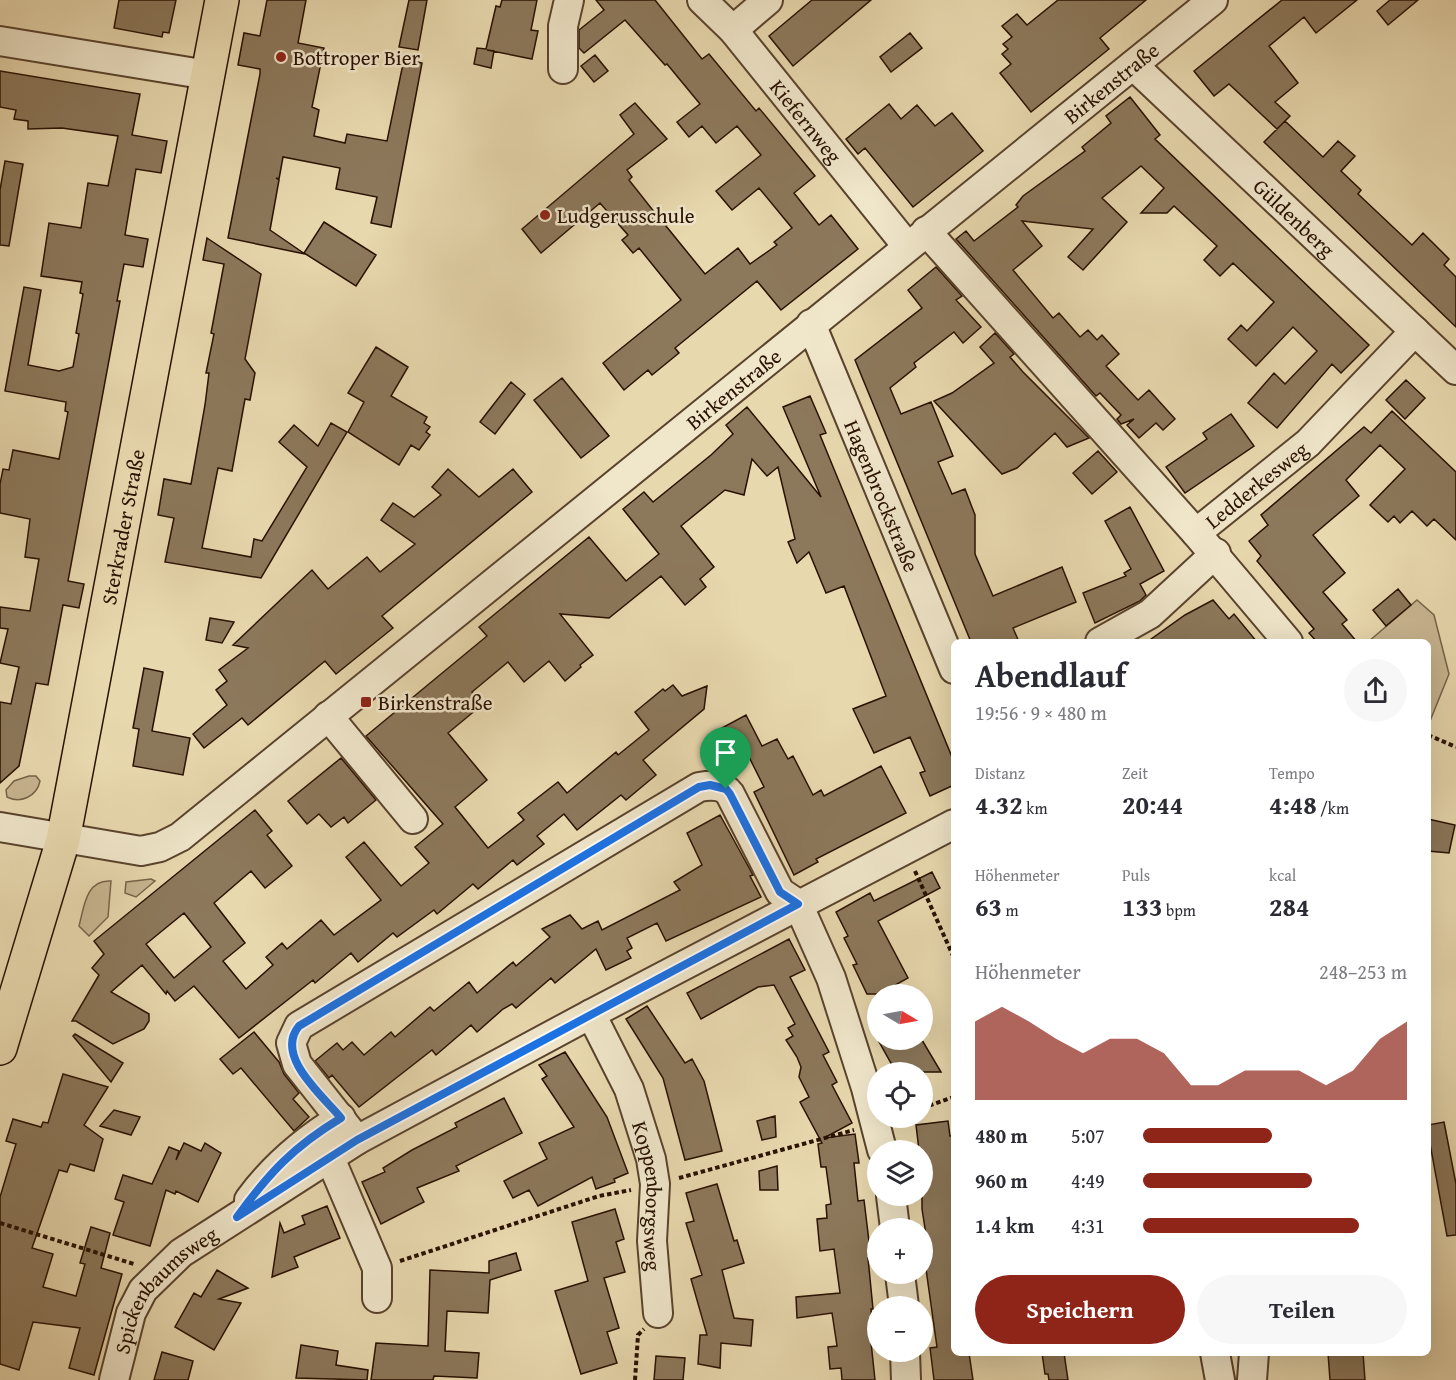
<!DOCTYPE html>
<html lang="de">
<head>
<meta charset="utf-8">
<style>
	:root { --surface:#fff; --page:#f7f7f7; --text:#2b2b33; --muted:#7c7c81; --accent:#8f2418 }
	body { margin:0; font-family:"Gentium Book Plus",serif; background:var(--page); color:var(--text); height:100vh; display:flex; flex-direction:column; font-size:22px; white-space:nowrap }
	* { box-sizing:border-box; margin:0 }
	p { font-size:20px; color:var(--muted) }
	.icon { flex:none; width:33px; height:33px; fill:none; stroke:currentColor; stroke-width:2; stroke-linecap:round; stroke-linejoin:round }
	.map { position:relative; flex:1; overflow:hidden }
	.panel { position:absolute; left:951px; top:639px; width:480px; height:717px; display:flex; flex-direction:column; background:var(--surface); border-radius:9px; box-shadow:0 6px 24px #0002 }
	.panel>* { flex:none }
	.needle { width:39px; rotate:100deg }
	.controls { position:absolute; left:867px; top:984px; display:grid; gap:12px }
	.controls a { display:grid; place-items:center; width:66px; height:66px; border-radius:50%; background:var(--surface); box-shadow:0 6px 24px #0002; font-size:30px }
	.pin { position:absolute; display:grid; place-items:center; width:51px; height:51px; color:#fff; margin:-62px -26px; border-radius:50% 50% 50% 0; rotate:-45deg; box-shadow:0 0 6px #0007 }
	.pin .icon { rotate:45deg }
	.round { display:grid; place-items:center; flex:none; width:63px; height:63px; border-radius:32px; background:var(--page) }
	.overview { display:flex; align-items:center; justify-content:space-between; height:102px; padding:0 24px }
	h1 { font-size:33px; font-weight:800; line-height:45px }
	.figures { display:grid; grid-template-columns:repeat(3,1fr); gap:9px; height:102px; padding:6px 24px }
	.figures div { display:grid; align-content:center }
	.figures b { font-size:26px; font-weight:800 }
	.figures small { font-size:16px; font-weight:400 }
	.figures p { font-size:16px }
	.chart { height:168px; padding:12px 24px }
	.chart p { display:flex; justify-content:space-between }
	.chart svg { width:100%; height:108px; margin-top:6px; fill:var(--accent); opacity:.7 }
	.cta { display:flex; gap:12px; margin-top:auto; padding:12px 24px }
	.cta a { flex:1; height:69px; border-radius:36px; background:var(--accent); color:#fff; font-size:24px; font-weight:800; line-height:69px; text-align:center }
	.cta a+a { background:var(--page); color:var(--text) }
	ul { padding:0 24px; list-style:none; font-size:20px }
	li { display:grid; grid-template-columns:96px 72px 1fr; align-items:center; height:45px }
	li i { height:15px; border-radius:8px; background:var(--accent) }
	.map>svg:first-child { display:block }
	.green { fill:#c8b691; stroke:#78644a; stroke-width:1.5 }
	.building { fill:#8c785b; stroke:#291102; stroke-width:1.5; fill-rule:evenodd }
	.lines { fill:none; stroke-linecap:round; stroke-linejoin:round }
	.minor-casing { stroke:#59432d; stroke-width:32 }
	.major-casing { stroke:#291102; stroke-width:36 }
	.path { stroke:#291102; stroke-width:4; stroke-dasharray:4.5 3; stroke-linecap:butt }
	.minor { stroke:#f0e6ca; stroke-width:28 }
	.major { stroke:#e8d8ae; stroke-width:33 }
	.route-casing { stroke:#fff; stroke-width:12 }
	.route { stroke:#1a73e8; stroke-width:8 }
	.poi-dot { fill:#8f2418; stroke:#f0e6ca; stroke-width:2 }
	.labels { text-anchor:middle; dominant-baseline:central; stroke-width:5; stroke-linejoin:round; paint-order:stroke }
	.poi-label { font-size:21px; fill:#291102; stroke:#f0e6ca; text-anchor:start }
	.street-label { font-size:21px; fill:#291102; stroke:#f0e6ca }
</style>
</head>
<body>
<div class="map">
<svg width="1456" height="1380" viewBox="0 0 1456 1380">
	<rect width="100%" height="100%" fill="#e8d8ae"/>
	<filter id="stains"><feTurbulence type="fractalNoise" baseFrequency=".00333" numOctaves="4"/><feColorMatrix values="0 0 0 0 .2 0 0 0 0 .09 0 0 0 0 .02 0 0 0 .5 -.17"/></filter>
	<radialGradient id="worn" r=".72"><stop offset=".6" stop-color="#630" stop-opacity="0"/><stop offset="1" stop-color="#630" stop-opacity=".3"/></radialGradient>
	<path class="green" d="M1417,600L1434,615L1449,674L1428,726V642H1368Z
		M29,776H36L40,781C37,796 21,804 7,797L6,790L14,781Z
		M151,879L155,881L136,897L125,893L126,882Z
		M111,881L108,917L89,936L79,926C84,907 86,879 111,881Z"/>
	<path class="building" d="M119,0H176L169,33L163,32L162,37L114,28Z
		M267,0H306L298,43L324,48L312,107L319,110L314,136L345,143L347,134L387,141L404,59L422,63L391,227L371,223L377,197L336,189L340,168L283,157L279,179L276,178L279,180L270,230L305,254L228,238L260,74V69L238,65L244,33L260,36Z
		M409,0H427L418,50L399,47Z
		M502,0H537L531,30L538,31L532,59L487,50L494,51L491,68L474,64L477,48L486,49L496,6L500,7Z
		M596,0H655L702,59L709,54L756,111L759,108L815,176L794,193L819,225L831,215L858,249L781,310L757,281L675,348L679,353L652,375L648,370L624,390L603,363L681,300L639,248L633,253L622,240L628,235L600,203L541,253L522,229L634,134L620,115L635,103L667,139L627,170L632,177L629,180L655,213L659,210L669,223L666,226L705,274L738,248L750,264L777,245L774,242L792,228L759,188L732,210L716,191L761,155L737,126L716,143L702,126L689,137L677,122L700,104L667,64L665,65L625,20L584,53L579,48V30L604,10Z
		M812,0H871L793,66L769,36Z
		M1058,0H1146L1100,38L1109,49L1031,112L1000,73L1011,64L1002,54L1008,49L1003,44L1012,37L1002,26L1017,14L1027,25Z
		M1282,0H1357L1316,33L1304,17L1269,46L1298,83L1275,102L1290,116L1277,129L1229,84L1214,96L1194,71Z
		M1390,0H1418L1388,25L1377,11Z
		M910,33L922,48L891,72L880,57Z
		M595,55L608,71L594,82L581,66Z
		M0,71L140,94L132,135L167,141L161,173L136,169L125,235L148,239L143,267L124,264L117,301H120L68,581L84,584L79,608L63,605L48,685L36,683L19,766L0,783V702L11,704L19,667L0,663L8,629L0,628V607L30,611L39,559L25,557L30,519L0,513V484L3,469L9,470L13,450L59,459L68,412L65,411L66,402L5,391L24,287L41,290L28,365L59,371L73,367L79,334L76,333L83,294L80,293L82,282L41,276L49,223L81,228L88,183L108,186L118,136L62,128L28,129V121L14,119L16,110L0,107Z
		M1130,97L1160,135L1155,139L1369,345L1341,373L1332,364L1277,428L1248,403L1274,373L1285,384L1317,351L1293,327L1256,366L1228,339L1241,325L1247,331L1274,302L1233,263L1220,276L1204,260L1217,246L1174,206L1167,213H1141L1164,188L1141,166L1102,198L1127,222L1083,270L1068,257L1093,229L1022,221L1042,246L1013,270L1053,318L1059,313L1080,337L1088,330L1097,340L1102,335L1119,354L1106,366L1138,400L1149,390L1175,419L1163,430L1156,423L1139,438L1127,425L1134,419L1121,424L1117,419L1121,415L1100,393L1096,396L956,239L966,231L974,241L1018,207L1016,205L1023,196L1085,151L1082,147L1111,123L1106,116Z
		M889,104L901,119L917,105L935,126L952,113L983,151L913,207L865,148L858,154L846,139Z
		M1285,121L1323,157L1338,141L1355,156L1341,171L1361,190L1358,194L1412,245L1423,233L1449,259L1444,265L1456,277V327L1264,142Z
		M5,161L23,164L9,246L0,245V190Z
		M324,222L376,255L356,286L304,253Z
		M207,238L261,274L245,359L255,373L250,400L245,399L232,471L218,468L202,548L251,557L254,539L262,541L307,467L279,442L294,425L318,446L331,423L347,432L261,578L165,562L174,518L158,515L164,479L191,484L205,405L209,373H206L214,334L211,333L224,264L203,260Z
		M936,267L962,296L956,300L981,327L963,343L954,332L914,363L916,367L890,388L901,414L931,402L953,456L938,462L952,494L965,489L975,515V554L993,596L1062,567L1076,602L1013,628L1019,642H971L855,360L922,308L908,290Z
		M995,333L1014,354L1010,357L1023,372L1089,438L1067,447L1055,433L1017,468L1002,474L934,401L952,393L994,363L980,347Z
		M376,347L408,367L391,396L427,417L424,423L430,427L426,432L430,435L419,450L411,445L399,465L348,432L364,402L348,393Z
		M562,378L609,436L581,458L534,400Z
		M1406,380L1425,398L1405,419L1386,400Z
		M511,382L525,394L495,434L480,422Z
		M810,396L826,433L820,435L954,762V785L930,796L920,773L925,771L910,737L874,753L853,709L886,696L844,586L826,593L809,552L797,563L788,542L795,539L778,467L767,476L752,459L744,495L725,490L681,526L714,567L700,579L706,587L685,605L661,576L609,618L560,614L593,655L580,665L581,667L565,681L549,661L524,682L508,662L472,692L483,704L448,733L487,780L455,807L488,848L524,820L518,813L558,782L567,793L616,752L618,755L649,730L635,712L663,689L665,691L673,685L682,696L707,686L704,709L643,760L656,775L626,800L621,795L577,830L564,814L537,836L544,844L517,865L513,860L478,889L473,884L437,914L434,910L397,937L393,933L358,962L351,953L315,983L313,980L239,1038L194,986L175,1001L167,991L166,994L142,965L111,992L149,1014V1021L144,1029L113,1044L76,1021H72L99,975L92,968L104,954L94,941L255,810L272,831L267,835L292,866L265,888L251,871L214,903L245,943L223,961L246,989L273,965L266,957L282,943L287,949L321,920L334,935L381,900L346,857L364,842L401,886L429,863L415,847L443,824L366,736L487,636L479,627L589,537L626,581L659,554L623,509L644,492L653,502L711,455L733,434L726,425L747,407L821,497L783,407ZM184,913L211,947L174,978L146,944Z
		M1392,411L1456,472V540L1434,519L1427,526L1412,511L1400,523L1394,516L1388,522L1370,505L1405,469L1380,445L1346,480L1359,496L1313,535L1345,573L1323,592L1347,620L1342,624L1357,642H1317L1309,633L1314,629L1257,561L1261,556L1249,541L1268,525L1261,515L1364,427L1371,433Z
		M1231,414L1254,446L1185,493L1166,467L1207,439L1203,433Z
		M1098,451L1117,472L1092,494L1073,473Z
		M448,469L479,497L513,469L532,492L382,616L393,628L336,674L325,661L248,725L242,718L204,748L193,734L227,705L216,690L227,681L219,670L248,648L233,645L312,570L328,589L367,557L380,572L415,544L381,520L393,503L414,517L441,495L432,487Z
		M1130,507L1164,571L1140,584L1146,595L1140,601L1095,623L1083,593L1126,576L1124,573L1131,569L1105,521Z
		M1398,589L1411,605L1386,626L1373,610Z
		M1213,600L1229,619L1234,614L1257,642H1147L1185,615Z
		M210,618L234,622L222,643L206,640Z
		M144,668L163,672L152,731L190,738L183,775L133,766L139,729L133,728Z
		M746,715L762,746L777,739L788,759L793,756L813,795L821,790L824,796L881,766L906,813L816,859L818,862L794,875L754,792L764,787L748,755L736,761L720,729Z
		M341,758L376,800L348,823L344,817L331,827L319,814L307,824L288,801Z
		M720,815L753,875L750,876L761,897L666,941L657,923L627,938L632,948L627,951L631,958L606,970L596,949L555,983L551,978L516,1008L512,1004L503,1009L477,1032L471,1025L436,1055L432,1050L359,1107L332,1075L329,1078L315,1061L337,1043L343,1050L352,1042L364,1055L391,1032L395,1037L430,1007L434,1011L469,982L477,993L513,962L516,966L550,937L542,929L570,915L582,929L598,921L602,930L680,890L674,882L702,865L687,833Z
		M1428,819L1455,825L1449,853L1428,851Z
		M932,872L940,888L878,921L908,978L879,994H867L853,965L857,964L844,938L848,936L836,912L870,893L874,901Z
		M789,939L805,970L790,977L829,1052L823,1055L837,1082L832,1085L852,1123L824,1138L855,1134L859,1163H854L858,1201L864,1200L871,1258H868L873,1309H871L874,1341L871,1342L875,1380H842L841,1368L830,1369L828,1347L837,1346L832,1313L797,1318L796,1297L840,1293L834,1249L820,1251L817,1219L827,1218L826,1205L831,1204L826,1167H821L818,1144L822,1143L800,1102L809,1097L799,1077L801,1067L797,1057L786,1040L793,1036L788,1028L795,1024L774,985L758,987L701,1019L687,993Z
		M647,1006L685,1063L692,1059L704,1081L722,1151L685,1160L663,1078L626,1019Z
		M254,1032L279,1062L284,1074L299,1093L293,1099L309,1117L294,1131L241,1068L233,1074L220,1059Z
		M75,1034L123,1063L111,1082L73,1036Z
		M878,1040H922L941,1072H896Z
		M565,1052L607,1117L628,1173L614,1179L615,1182L596,1189L592,1177L538,1206L529,1190L513,1198L504,1181L547,1159L539,1143L574,1127L542,1079L547,1076L539,1065Z
		M63,1074L108,1087L84,1125L103,1139L94,1171L70,1164L67,1172L59,1170L32,1248L53,1254L43,1287L76,1296L85,1264L80,1263L91,1227L110,1233L101,1268L122,1274L94,1375L69,1368L80,1328L33,1322L19,1370L0,1364V1197L16,1144L6,1141L13,1119L41,1127L43,1122L48,1123Z
		M504,1098L522,1133L456,1166L459,1171L417,1188L424,1202L381,1224L362,1182L385,1172L383,1168L412,1150L457,1127L455,1123Z
		M114,1110L140,1117L131,1135L100,1126Z
		M775,1116L776,1137L762,1140L757,1121Z
		M948,1121L950,1136H954V1353H969L973,1380H934L930,1348L937,1347L922,1241H927L922,1209V1150H919L916,1125Z
		M1444,1122L1456,1184V1235L1447,1236L1428,1133V1125Z
		M184,1143L201,1151L205,1143L221,1153L198,1202L176,1191L175,1194L166,1190L150,1246L113,1235L124,1202L115,1199L123,1175L152,1184L169,1147L179,1151L176,1160Z
		M777,1166L778,1190H760L759,1171Z
		M717,1184L734,1241L737,1240L744,1263L722,1270L734,1318L753,1320L751,1346L721,1343L720,1368L698,1364L700,1335H707L691,1279L702,1275L686,1223L694,1221L686,1193Z
		M327,1206L340,1238L294,1257L298,1267L272,1277L280,1223L284,1233L305,1224L302,1216Z
		M615,1209L624,1239L616,1242L625,1272L604,1278L619,1328L607,1332L617,1363L581,1374L555,1291L588,1281L572,1222Z
		M516,1253L521,1270L490,1280L488,1313L447,1311L445,1351L479,1353L477,1378L434,1376L433,1380H371L376,1343L428,1346L430,1270L489,1273V1261Z
		M217,1270L248,1288L219,1299L241,1303L214,1350L175,1327L194,1293L201,1297Z
		M301,1345L338,1351L336,1365L368,1370L367,1380L296,1378Z
		M162,1352L193,1361L188,1380H154Z
		M1042,1353H1064L1068,1380H1049L1048,1374H1045Z
		M1328,1353H1363L1365,1380H1330Z
		M656,1356L685,1358L683,1380H654Z"/>
	<g class="lines">
		<defs>
			<g id="minor">
				<path id="s1" d="M702,0L733,30L907,246"/>
				<path d="M733,30L768,0"/>
				<path d="M0,41L208,75"/>
				<path id="s2" d="M1133,65L1456,370"/>
				<path d="M563,69V26L569,0"/>
				<path d="M926,231L1196,533"/>
				<path id="s3" d="M811,324L954,669"/>
				<path d="M1100,642L1150,614L1216,553"/>
				<path id="s4" d="M1288,642L1196,533L1308,443L1415,331"/>
				<path d="M328,716L413,819"/>
				<path id="s5" d="M0,827L141,851L160,847L180,837L1213,0"/>
				<path id="s6" d="M591,1014L629,1089L651,1159L655,1184L652,1241L658,1313"/>
				<path d="M357,1140L297,1064L291,1043L299,1026L699,787C711,785 723,784 730,794L780,892L798,904L831,978L866,1088L882,1150"/>
				<path d="M330,1158L377,1268V1298"/>
				<path d="M891,1196L895,1228"/>
				<path d="M249,1200C274,1166 305,1140 341,1118"/>
				<path d="M900,1274L904,1306"/>
				<path d="M905,1352L906,1380"/>
				<path d="M1215,1353L1220,1380"/>
				<path id="s7" d="M114,1380L131,1313L143,1290L181,1253L357,1140L591,1014L954,824"/>
				<path d="M1252,1380L1254,1353"/>
			</g>
			<g id="major">
				<path id="s8" d="M0,1048L63,840L222,0"/>
			</g>
		</defs>
		<use href="#minor" class="minor-casing"/>
		<use href="#major" class="major-casing"/>
		<path class="path" d="M1428,735L1456,747
			M915,871L954,958
			M922,1108L954,1097
			M679,1178L854,1130
			M0,1223L134,1264
			M400,1261L599,1196L631,1190
			M635,1380L638,1335L644,1329"/>
		<use href="#minor" class="minor"/>
		<use href="#major" class="major"/>
	</g>
	<g class="lines">
		<defs>
			<path id="route" d="M710,785L726,789L730,794L780,892L798,904L357,1140L237,1217C269,1173 293,1147 341,1118C323,1096 274,1056 299,1026L699,787Z"/>
		</defs>
		<use href="#route" class="route-casing"/>
		<use href="#route" class="route"/>
	</g>
	<g class="poi-dot">
		<circle cx="281" cy="57" r="6"/>
		<circle cx="545" cy="215" r="6"/>
		<rect x="360" y="696" width="12" height="12" rx="3"/>
	</g>
	<g class="labels">
		<g class="poi-label">
			<text x="293" y="57">Bottroper Bier</text>
			<text x="557" y="215">Ludgerusschule</text>
			<text x="378" y="702">Birkenstraße</text>
		</g>
		<g class="street-label">
			<text stroke="none"><textPath href="#s5" startOffset="1383">Birkenstraße</textPath></text>
			<text stroke="none"><textPath href="#s1" startOffset="160">Kiefernweg</textPath></text>
			<text stroke="none"><textPath href="#s2" startOffset="222">Güldenberg</textPath></text>
			<text stroke="none"><textPath href="#s5" startOffset="897">Birkenstraße</textPath></text>
			<text stroke="none"><textPath href="#s4" startOffset="220">Ledderkesweg</textPath></text>
			<text stroke="none"><textPath href="#s3" startOffset="186">Hagenbrockstraße</textPath></text>
			<text stroke="none"><textPath href="#s8" startOffset="536">Sterkrader Straße</textPath></text>
			<text stroke="none"><textPath href="#s6" startOffset="194">Koppenborgsweg</textPath></text>
			<text stroke="none"><textPath href="#s7" startOffset="108">Spickenbaumsweg</textPath></text>
		</g>
	</g>
	<rect width="100%" height="100%" filter="url(#stains)"/>
	<rect width="100%" height="100%" fill="url(#worn)"/>
</svg>
<div class="controls">
<a><svg class="needle" viewBox="-14 -14 28 28"><path d="M0-13l5 13h-10z" fill="#e53935"/><path d="M0 13l5-13h-10z" fill="#7c7c81"/></svg></a>
<a><svg class="icon" aria-label="locate" viewBox="0 0 24 24"><circle cx="12" cy="12" r="6"/><path d="M12 2v4M12 18v4M2 12h4M18 12h4"/></svg></a>
<a><svg class="icon" aria-label="layers" viewBox="0 0 24 24"><path d="M12 4l9 5-9 5-9-5zM3 14l9 5 9-5"/></svg></a>
<a>+</a>
<a>−</a>
</div>
<div class="pin" style="left:726px;top:789px;background:#1e9e55"><svg class="icon" aria-label="arrive" viewBox="0 0 24 24"><path d="M6 21V4h12l-3 4 3 4H6"/></svg></div>
<section class="panel">
<div class="overview"><div><h1>Abendlauf</h1><p>19:56 · 9 × 480 m</p></div><a class="round"><svg class="icon" aria-label="share" viewBox="0 0 24 24"><path d="M12 15V3M7 8l5-5 5 5M5 13v7h14v-7"/></svg></a></div>
<div class="figures">
<div><p>Distanz</p><b>4.32<small> km</small></b></div>
<div><p>Zeit</p><b>20:44</b></div>
<div><p>Tempo</p><b>4:48<small> /km</small></b></div>
</div>
<div class="figures">
<div><p>Höhenmeter</p><b>63<small> m</small></b></div>
<div><p>Puls</p><b>133<small> bpm</small></b></div>
<div><p>kcal</p><b>284</b></div>
</div>
<div class="chart"><p><span>Höhenmeter</span>248–253 m</p>
<svg viewBox="0 0 160 44" preserveAspectRatio="none"><path d="M0 44V12L10 6L20 12L30 19L40 25L50 19L60 19L70 25L80 38L90 38L100 32L110 32L120 32L130 38L140 32L150 19L160 12V44z"/></svg>
</div>
<ul>
<li><b>480 m</b>5:07<i style="width:49%"></i></li>
<li><b>960 m</b>4:49<i style="width:64%"></i></li>
<li><b>1.4 km</b>4:31<i style="width:82%"></i></li>
</ul>
<div class="cta"><a>Speichern</a><a>Teilen</a></div>
</section>
</div>
</body>
</html>
